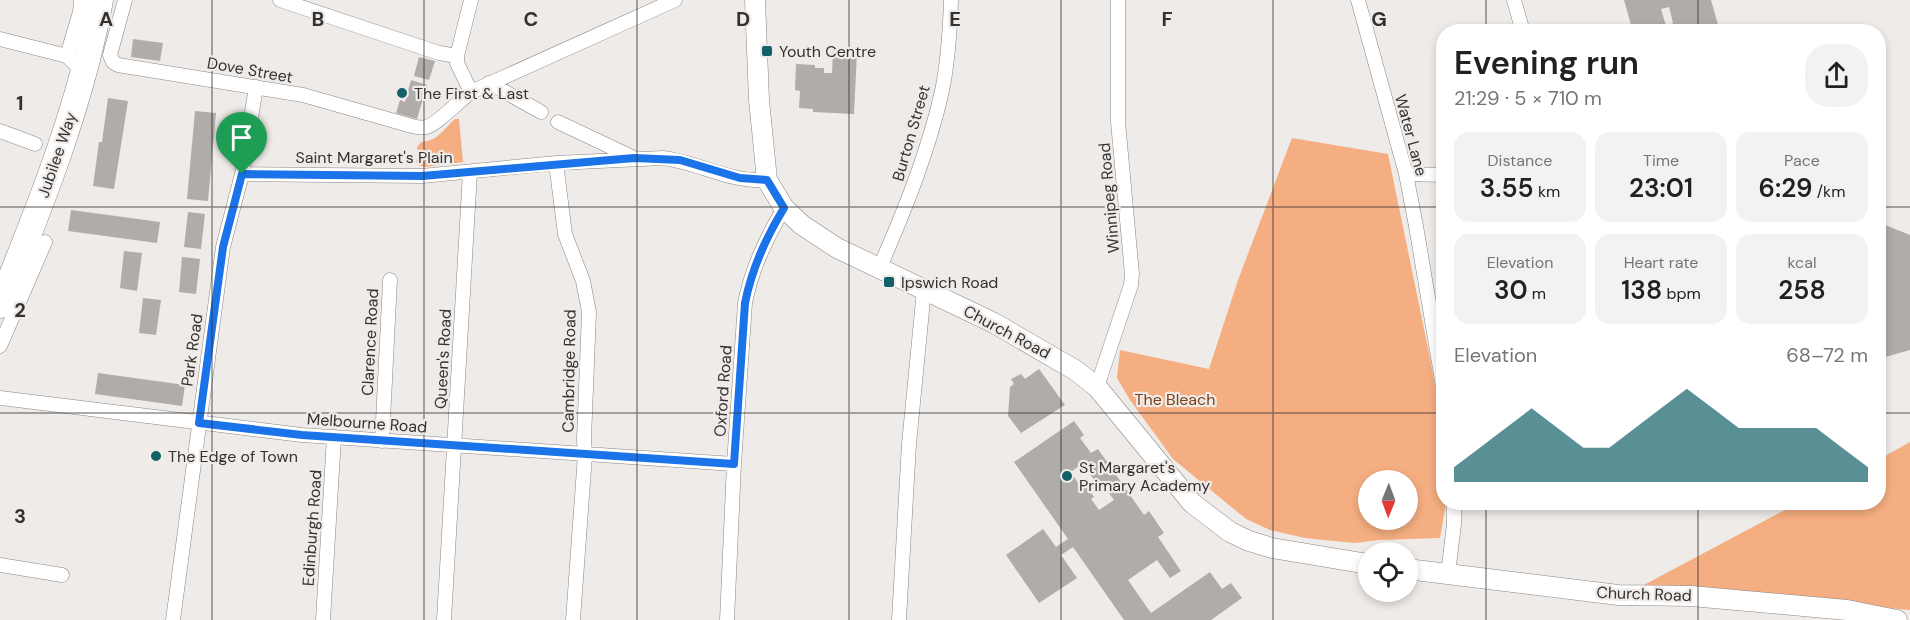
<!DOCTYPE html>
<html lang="en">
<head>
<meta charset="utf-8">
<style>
	:root { --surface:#fff; --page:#f2f2f2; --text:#202124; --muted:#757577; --accent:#136269 }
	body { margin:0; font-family:"DM Sans",sans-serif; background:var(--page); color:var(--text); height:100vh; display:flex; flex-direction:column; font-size:22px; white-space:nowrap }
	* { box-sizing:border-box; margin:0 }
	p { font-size:20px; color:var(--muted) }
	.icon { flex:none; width:33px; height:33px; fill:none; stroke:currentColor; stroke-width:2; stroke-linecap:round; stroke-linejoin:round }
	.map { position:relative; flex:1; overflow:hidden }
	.sheet { position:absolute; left:1436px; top:24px; width:450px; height:486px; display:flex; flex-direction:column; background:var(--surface); border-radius:24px; box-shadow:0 3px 9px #0003 }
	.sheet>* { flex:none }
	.needle { width:39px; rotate:181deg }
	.controls { position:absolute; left:1358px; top:470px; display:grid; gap:12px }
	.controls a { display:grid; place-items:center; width:60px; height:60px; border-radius:50%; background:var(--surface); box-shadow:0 3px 9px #0003; font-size:30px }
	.pin { position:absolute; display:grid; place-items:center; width:51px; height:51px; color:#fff; margin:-62px -26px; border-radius:50% 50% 50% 0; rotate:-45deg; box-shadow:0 0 6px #0007 }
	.pin .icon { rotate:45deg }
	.round { display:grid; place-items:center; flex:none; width:63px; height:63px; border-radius:24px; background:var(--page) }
	.headline { display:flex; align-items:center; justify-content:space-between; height:102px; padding:0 18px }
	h1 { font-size:33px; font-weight:600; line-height:45px }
	.figures { display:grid; grid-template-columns:repeat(3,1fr); gap:9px; height:102px; padding:6px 18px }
	.figures div { display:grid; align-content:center; border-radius:15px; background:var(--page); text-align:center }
	.figures b { font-size:26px; font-weight:600 }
	.figures small { font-size:16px; font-weight:400 }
	.figures p { font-size:16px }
	.chart { height:168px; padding:12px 18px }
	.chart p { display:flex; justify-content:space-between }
	.chart svg { width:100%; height:108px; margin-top:6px; fill:var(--accent); opacity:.7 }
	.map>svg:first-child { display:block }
	.green { fill:#f5ae81; fill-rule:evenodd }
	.building { fill:#b0acaa; fill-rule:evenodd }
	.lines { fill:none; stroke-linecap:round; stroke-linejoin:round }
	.street-casing { stroke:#8a8684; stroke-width:15 }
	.secondary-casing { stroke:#8a8684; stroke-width:21 }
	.highway-casing { stroke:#8a8684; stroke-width:27 }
	.street { stroke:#fff; stroke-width:14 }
	.secondary { stroke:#fff; stroke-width:20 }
	.highway { stroke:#fff; stroke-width:26 }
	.route-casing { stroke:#fff; stroke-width:12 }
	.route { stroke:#1a73e8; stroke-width:8 }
	.grid { fill:none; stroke:#343231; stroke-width:1.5; stroke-opacity:0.55 }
	.poi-dot { fill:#136269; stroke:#efebe8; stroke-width:2 }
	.labels { text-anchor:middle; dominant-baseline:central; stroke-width:4.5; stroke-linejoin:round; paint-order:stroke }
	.poi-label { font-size:16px; fill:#343231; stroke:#efebe8; text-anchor:start }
	.street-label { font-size:16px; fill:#343231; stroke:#efebe8 }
	.park-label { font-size:16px; fill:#7a4117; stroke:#efebe8 }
	.grid-label { font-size:20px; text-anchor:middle; font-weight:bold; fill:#343231; stroke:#efebe8; stroke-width:4.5; stroke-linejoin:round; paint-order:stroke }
</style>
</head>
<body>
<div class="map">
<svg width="1910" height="620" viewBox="0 0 1910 620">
	<rect width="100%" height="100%" fill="#efebe8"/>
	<path class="green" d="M455,119H459L463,162L425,167L418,165L416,161L419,154L417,148C421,139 425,143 433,139C441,135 448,125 455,119Z
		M1292,138L1388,154L1429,353L1443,429V502L1446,503L1440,538L1379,540L1355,543L1305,538L1270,530L1246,519L1173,459L1130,400L1117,378L1120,350L1209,369L1238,280ZM1368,480H1407V519H1368Z
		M1910,442V610L1642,586L1798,503L1878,502V460Z"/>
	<path class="building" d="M1624,0H1711L1720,32H1633ZM1669,7L1673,23L1666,26L1661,9Z
		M133,39L163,43L160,61L131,57Z
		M833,51L857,52L854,114L813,112V109L799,108L800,91L795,90L796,64L815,65V68H824V73H832Z
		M419,57L435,61L429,80L414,76Z
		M411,80L427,85L417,119L396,113L400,100L405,102Z
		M108,98L128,101L114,189L93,186L99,142H102Z
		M195,111L216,113L208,201L187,199Z
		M71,210L160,222L157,243L68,231Z
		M188,212L205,214L201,249L184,247Z
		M1885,225L1910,235V350L1878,359V227Z
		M124,251L142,253L137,291L120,288Z
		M182,257L200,259L196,294L179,292Z
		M143,298L161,300L156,335L139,333Z
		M1039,369L1065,405L1021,433L1008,416L1010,387L1014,384L1011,379L1021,374L1025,379Z
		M98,373L185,385L182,406L95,394Z
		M1074,421L1084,435L1080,438L1091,453L1098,449L1144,515L1149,511L1164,533L1158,537L1181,571L1170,578L1157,560L1128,580L1151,613L1210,572L1222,589L1231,583L1242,598L1211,620H1124L1073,547L1061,555L1077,578L1039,603L1006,555L1043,529L1056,547L1068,539L1014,462ZM1079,466L1083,472L1087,469L1102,492L1106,489L1114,500L1099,510L1091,499L1094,497L1084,483L1080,486L1071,472Z
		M1488,502H1519V504L1489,507Z"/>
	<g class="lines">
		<defs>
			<path id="street" d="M125,0L110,55L113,62L118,65L303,95L412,126C416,127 421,128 426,127C435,126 461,99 471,92L675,0
				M280,0L439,53L457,56
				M471,0L457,56V63L471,92
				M1358,0L1406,174L1416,226L1443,386
				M1514,0L1523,32
				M0,39L67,56L83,72
				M67,56L80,12L81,0
				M489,83L541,112
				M558,122L632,157
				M0,131L35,144
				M556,163L565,234L583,281L589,312L584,439L585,455L573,620
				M242,174L422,176L556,163L663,158C698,162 731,183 767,180
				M1406,174L1443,175
				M879,269C904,212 928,153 942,91C948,62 950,30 951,0
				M0,346L45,242
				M1097,387L1131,285L1132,274L1118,122V0
				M0,398L302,435L734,464
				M382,441L390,280
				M0,565L62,575
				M1448,574L1454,524V502
				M173,620L223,247L242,174L256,87
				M323,620L334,437
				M444,620L470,172
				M727,620L734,464L745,303C752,268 766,239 784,208
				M899,620L909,444L924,290"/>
			<path id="secondary" d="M755,0L759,100L767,180L784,208L802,225L837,248L994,323L1075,370L1097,387L1192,503L1230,532L1249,541L1272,548L1368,564
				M1407,569L1618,595L1691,596L1847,610L1897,620"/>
			<path id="highway" d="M0,305C40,207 81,105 100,0"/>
		</defs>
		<use href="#street" class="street-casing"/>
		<use href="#secondary" class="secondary-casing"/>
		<use href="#highway" class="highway-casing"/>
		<use href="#street" class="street"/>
		<use href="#secondary" class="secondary"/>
		<use href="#highway" class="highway"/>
	</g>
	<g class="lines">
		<defs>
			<path id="route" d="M634,158L680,160L740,178L767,180L784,208C765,239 752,268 745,303L734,464L302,435L199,423L223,247L242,174L422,176Z"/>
		</defs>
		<use href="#route" class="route-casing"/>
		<use href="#route" class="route"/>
	</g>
	<path class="grid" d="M212,0V620M424,0V620M637,0V620M849,0V620M1061,0V620M1273,0V620M1486,0V32M1698,0V32M0,207H1443M1878,207H1910M0,413H1443M1878,413H1910M1486,502V620M1698,502V620"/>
	<g class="poi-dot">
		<rect x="761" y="45" width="12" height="12" rx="3"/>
		<circle cx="402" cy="93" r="6"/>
		<rect x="883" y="276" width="12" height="12" rx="3"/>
		<circle cx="156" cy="456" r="6"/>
		<circle cx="1067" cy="476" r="6"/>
	</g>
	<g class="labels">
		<g class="poi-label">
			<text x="779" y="51">Youth Centre</text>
			<text x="414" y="93">The First &amp; Last</text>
			<text x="901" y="282">Ipswich Road</text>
			<text x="168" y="456">The Edge of Town</text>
			<text x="1079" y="467">St Margaret's<tspan x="1079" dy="18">Primary Academy</tspan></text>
		</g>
		<g class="street-label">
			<text transform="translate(250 70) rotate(10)">Dove Street</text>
			<text transform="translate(911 133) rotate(-74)">Burton Street</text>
			<text transform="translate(1411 135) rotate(75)">Water Lane</text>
			<text transform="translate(57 155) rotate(-71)">Jubilee Way</text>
			<text x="374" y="157">Saint Margaret's Plain</text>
			<text transform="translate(1109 198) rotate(-95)">Winnipeg Road</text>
			<text transform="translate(1007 332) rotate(28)">Church Road</text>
			<text transform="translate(370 342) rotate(-87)">Clarence Road</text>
			<text transform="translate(192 350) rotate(-82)">Park Road</text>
			<text transform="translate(443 359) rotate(-87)">Queen's Road</text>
			<text transform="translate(569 371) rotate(-89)">Cambridge Road</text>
			<text transform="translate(723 391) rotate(-86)">Oxford Road</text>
			<text transform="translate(367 423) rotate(4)">Melbourne Road</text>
			<text transform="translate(312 528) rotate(-86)">Edinburgh Road</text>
			<text transform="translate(1644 594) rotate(2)">Church Road</text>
		</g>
		<g class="park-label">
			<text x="1175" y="399">The Bleach</text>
		</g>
	</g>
	<g class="grid-label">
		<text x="106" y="26">A</text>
		<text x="318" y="26">B</text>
		<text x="531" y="26">C</text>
		<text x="743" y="26">D</text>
		<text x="955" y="26">E</text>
		<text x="1167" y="26">F</text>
		<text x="1379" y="26">G</text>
		<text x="20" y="110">1</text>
		<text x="20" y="317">2</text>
		<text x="20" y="523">3</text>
	</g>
</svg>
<div class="controls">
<a><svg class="needle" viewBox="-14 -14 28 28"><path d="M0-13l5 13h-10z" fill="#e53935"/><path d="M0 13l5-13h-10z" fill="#757577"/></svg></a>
<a><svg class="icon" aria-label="locate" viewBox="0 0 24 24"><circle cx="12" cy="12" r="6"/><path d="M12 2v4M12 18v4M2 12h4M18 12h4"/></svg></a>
</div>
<div class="pin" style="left:242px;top:174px;background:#1e9e55"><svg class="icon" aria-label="arrive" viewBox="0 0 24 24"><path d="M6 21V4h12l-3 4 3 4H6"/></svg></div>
<section class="sheet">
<div class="headline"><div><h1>Evening run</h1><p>21:29 · 5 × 710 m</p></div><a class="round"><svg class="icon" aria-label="share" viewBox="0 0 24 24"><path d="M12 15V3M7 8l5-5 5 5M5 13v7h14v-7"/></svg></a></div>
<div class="figures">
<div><p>Distance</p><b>3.55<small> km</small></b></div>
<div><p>Time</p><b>23:01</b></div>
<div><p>Pace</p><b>6:29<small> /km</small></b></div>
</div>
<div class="figures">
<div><p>Elevation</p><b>30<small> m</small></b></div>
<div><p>Heart rate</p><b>138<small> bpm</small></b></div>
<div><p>kcal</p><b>258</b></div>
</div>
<div class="chart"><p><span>Elevation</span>68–72 m</p>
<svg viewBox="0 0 160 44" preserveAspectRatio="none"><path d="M0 44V38L10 30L20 22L30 14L40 22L50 30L60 30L70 22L80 14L90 6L100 14L110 22L120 22L130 22L140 22L150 30L160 38V44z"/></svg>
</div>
</section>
</div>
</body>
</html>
